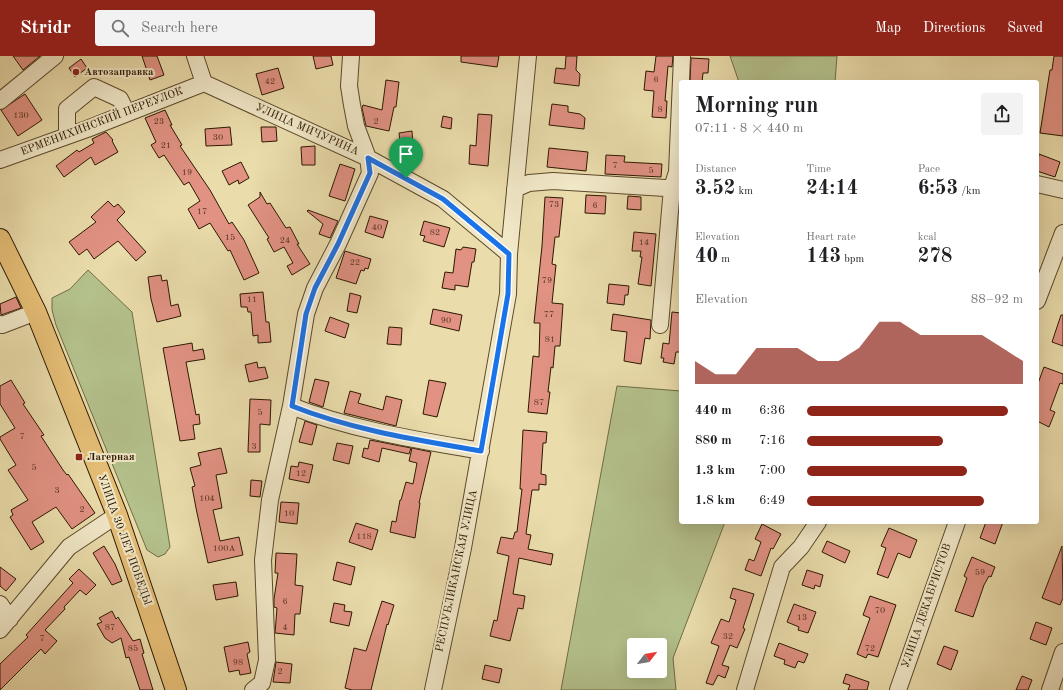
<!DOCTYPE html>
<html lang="en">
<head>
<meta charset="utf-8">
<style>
	:root { --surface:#fff; --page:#f2f2f2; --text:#202124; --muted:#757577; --accent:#8f2418 }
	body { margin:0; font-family:"Old Standard TT",serif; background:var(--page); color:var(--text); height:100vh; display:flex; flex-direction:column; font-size:15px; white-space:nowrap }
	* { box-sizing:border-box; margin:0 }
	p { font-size:13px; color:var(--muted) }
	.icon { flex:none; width:22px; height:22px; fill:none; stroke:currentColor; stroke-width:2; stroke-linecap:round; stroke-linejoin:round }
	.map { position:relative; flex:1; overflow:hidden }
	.sheet { position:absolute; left:679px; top:24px; width:360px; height:444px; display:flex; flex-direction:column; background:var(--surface); border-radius:4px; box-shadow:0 4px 16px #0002 }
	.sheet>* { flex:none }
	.needle { width:26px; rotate:59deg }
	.controls { position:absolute; left:627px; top:582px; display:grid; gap:8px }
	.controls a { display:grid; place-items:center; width:40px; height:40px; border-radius:4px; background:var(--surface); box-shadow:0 4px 16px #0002; font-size:20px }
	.pin { position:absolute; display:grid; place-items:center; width:34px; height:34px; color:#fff; margin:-41px -17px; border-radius:50% 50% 50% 0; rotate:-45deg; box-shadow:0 0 4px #0007 }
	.pin .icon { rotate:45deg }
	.round { display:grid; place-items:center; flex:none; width:42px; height:42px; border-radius:4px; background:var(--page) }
	.summary { display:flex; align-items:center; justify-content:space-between; height:68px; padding:0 16px }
	h1 { font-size:22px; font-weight:700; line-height:30px }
	.stats { display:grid; grid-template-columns:repeat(3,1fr); gap:6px; height:68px; padding:4px 16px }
	.stats div { display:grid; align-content:center }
	.stats b { font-size:20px; font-weight:700 }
	.stats small { font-size:11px; font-weight:400 }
	.stats p { font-size:11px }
	.chart { height:112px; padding:8px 16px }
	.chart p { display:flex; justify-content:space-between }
	.chart svg { width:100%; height:72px; margin-top:4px; fill:var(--accent); opacity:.7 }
	ul { padding:0 16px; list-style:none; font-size:13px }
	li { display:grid; grid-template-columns:64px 48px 1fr; align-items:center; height:30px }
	li i { height:10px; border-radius:5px; background:var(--accent) }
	header { display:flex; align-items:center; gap:24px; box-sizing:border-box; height:56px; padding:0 20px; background:var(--accent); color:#fff }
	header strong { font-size:19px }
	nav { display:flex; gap:22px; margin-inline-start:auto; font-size:14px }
	.search { width:280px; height:36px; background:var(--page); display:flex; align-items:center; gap:10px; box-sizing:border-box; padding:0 14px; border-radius:4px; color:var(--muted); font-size:15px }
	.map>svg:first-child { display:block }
	.green { fill:#b4c18c; stroke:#706c46; fill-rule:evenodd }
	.building { fill:#e19283; stroke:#2d1800 }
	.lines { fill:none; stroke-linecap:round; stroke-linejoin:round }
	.minor-casing { stroke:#5c492b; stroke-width:18 }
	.major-casing { stroke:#2d1800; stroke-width:22 }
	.minor { stroke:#f1e8c8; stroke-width:16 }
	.major { stroke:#e5be76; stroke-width:20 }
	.route-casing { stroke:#fff; stroke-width:8 }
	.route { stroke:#1a73e8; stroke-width:5 }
	.poi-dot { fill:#8f2418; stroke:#f1e8c8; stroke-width:1.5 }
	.labels { text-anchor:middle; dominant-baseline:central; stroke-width:4; stroke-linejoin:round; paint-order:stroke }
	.number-label { font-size:9px; fill:#5a3621 }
	.poi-label { font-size:11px; font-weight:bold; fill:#2d1800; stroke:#f1e8c8; text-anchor:start }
	.street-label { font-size:11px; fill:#2d1800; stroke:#f1e8c8 }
</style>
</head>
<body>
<header>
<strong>Stridr</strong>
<div class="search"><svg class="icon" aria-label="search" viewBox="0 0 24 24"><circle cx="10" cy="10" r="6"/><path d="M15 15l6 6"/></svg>Search here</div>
<nav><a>Map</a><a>Directions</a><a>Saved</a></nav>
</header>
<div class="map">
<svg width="1063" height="634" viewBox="0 0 1063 634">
	<rect width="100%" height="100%" fill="#eadcab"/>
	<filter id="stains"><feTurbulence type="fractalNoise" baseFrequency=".005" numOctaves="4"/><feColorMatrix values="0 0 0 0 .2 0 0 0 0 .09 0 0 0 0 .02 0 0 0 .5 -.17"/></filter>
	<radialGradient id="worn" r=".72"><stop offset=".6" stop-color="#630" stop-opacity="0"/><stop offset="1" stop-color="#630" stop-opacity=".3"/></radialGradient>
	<path class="green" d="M730,0H837L835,26H739Z
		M88,214L132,256L170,491L165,498L158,501L147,494L56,269L52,254V242L70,233Z
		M617,330L681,335V466H725L673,602L676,634H561ZM634,589H660V615H634Z"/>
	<path class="building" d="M13,0H40L23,14Z
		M142,0H157L164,19L150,24Z
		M313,0H331L333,9L316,13Z
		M461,0H499L497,11L461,6Z
		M566,0H577L576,14L580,18L579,30L554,27L556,12L565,13Z
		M656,0H673L672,11L668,10L665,45H667L666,62L652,61L654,35L644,34L646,15L654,16Z
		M1054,0H1063V80L1040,77L1050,14H1052Z
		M691,2L709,3L708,17H703L702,26H690Z
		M81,3L87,12L75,21L69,12Z
		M278,12L284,32L262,39L256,18Z
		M386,24L399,26L396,51H394L389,75L366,70L362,52L363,49L382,54Z
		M25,38L42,64L18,80L1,54Z
		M552,48L568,50V56L580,58L585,62L584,73L549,69Z
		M165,54L172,69H170L182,89L180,90L210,134L229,168L232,166L244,184L259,217L244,224L230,194L228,195L210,167L199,173L188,153L200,145L189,126L184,129L164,99L159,102L151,89L156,86L145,62Z
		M478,58L492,59L488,110L469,108L470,89L476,90Z
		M443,60L452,62L451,73L441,71Z
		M230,71L232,89L206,90L205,73Z
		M261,71H276L277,85L262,86Z
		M412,75L413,90H420L421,99L402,102L399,77Z
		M106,76L113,84L112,85L118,96L95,109L91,101L64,121L56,110L77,94L79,96L94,87L92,83Z
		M315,90V109H302L301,91Z
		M549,92L588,96L586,115L547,111Z
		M1039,98L1060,106L1055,121L1037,115Z
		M606,99L625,100L624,106L662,108L661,121L605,118Z
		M241,106L249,122L239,128L238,124L229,129L222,115Z
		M340,108L355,113L345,145L329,140Z
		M260,136L267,148L270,147L286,172L290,171L299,188H297L310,208L292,219L287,210L293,207L284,191L274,196L267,183L269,182L248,149L260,141Z
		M586,139L606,140L605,158L585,157Z
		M628,140L641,141V154L627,153Z
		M545,141L563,142L559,181H555L552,208L556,209L552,247L563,248L560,290H555L553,312L551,311L548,336H550L547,358L528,356L533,300L539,301L540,267H534L542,190Z
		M108,145L114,151L118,148L125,156L117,164L146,196L136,205L118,185L94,203L87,193L79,199L69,186L96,166L91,161Z
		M308,154L338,165L330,182L319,178L323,168L307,155Z
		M370,160L388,165L383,182L365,176Z
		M424,165L450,172L444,191L423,185L425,180L420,179Z
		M634,176L656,178L651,230L638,228L642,201H640L641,195H632Z
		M463,191L476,193L474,206H472L468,231L455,229V234L442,232L445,216L453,217L456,193L461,194Z
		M345,195L371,203L368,213L365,212L364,215L361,214L356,228L336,222Z
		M161,219L162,225L167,224L171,250L178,248L181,260L157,266L151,243L148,221Z
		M609,228L629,230L628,239H625L624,249L607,247Z
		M263,236L266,266H269L271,286L258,287V279L253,280L251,256H248L247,251H241L240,238Z
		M350,237L361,240L357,257L347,255Z
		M16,241L21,252L1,259L0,248Z
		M433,253L462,259L459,275L430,268Z
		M672,256L681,257V287L680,296H676L674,308L663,306L664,302H661L663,287L669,288Z
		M613,258L651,264L650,283L645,282L641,308L624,305L627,276L611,274Z
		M1061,259H1063V290L1052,286Z
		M330,261L349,268L345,282L325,275Z
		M389,271L402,272L401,289L387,288Z
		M192,287L193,295L203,293L205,303L186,306L196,359L199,358L200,368L193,369L195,383L180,385L163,292Z
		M257,306L258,312L265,311L268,322L249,326L245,309Z
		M1044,311L1063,318V328L1060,327L1050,354L1055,356L1049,371L1037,365V330Z
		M315,323L329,326L323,351L309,346Z
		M11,324L25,347L23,348L44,379L41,380L63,414L67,419L68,418L95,457L72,473L56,451L32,466L44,486L31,494L10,461L13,459L11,454L28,444L8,414L16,409L0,383V381L15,372L0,348V330Z
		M429,324L446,327L437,361L423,358Z
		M350,335L361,338L358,347L383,354L386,340L402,344L396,370L344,357Z
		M250,343L271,344L270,369L260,368V396H248Z
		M305,365L317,369L312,389L299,386Z
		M523,374L547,376L546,387H543L541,418L546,419V429L539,428V434H532L526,478L531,479L528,493L553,498L551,509L519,502L513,538L525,540L523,553L518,552L510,585L490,580L494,564L497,565L509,500L497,497L501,481L513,483L515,476H517L522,433H520Z
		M370,384L411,392L409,398L382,392L379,406L362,401L364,392L368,393Z
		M337,387L353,390L349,408L333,404Z
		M221,392L227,417L216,419L222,452L213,454L220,485L239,481L243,499L208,507L197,457L192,431L195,430L190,412L201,409L198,397Z
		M412,392L431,396L419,447H420L415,482L390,476L392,465L396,466L400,444H401L406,426L413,428L417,407L409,405Z
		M299,406L313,409L309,427L289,423L291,410L298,411Z
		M251,424L262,425L260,441L250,440Z
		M281,446L299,447L297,468L279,466Z
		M986,466H1003L995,488L980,482Z
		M356,467L378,474L372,494L349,486Z
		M762,468L781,478L773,493L771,492L761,520L745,514L749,503L754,505L761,486L755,483Z
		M889,472L917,484L910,502L898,497L888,522L877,518L886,492L881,490Z
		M827,485L850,495L845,507L822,496Z
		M104,490L115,508L122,525L112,529L93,497Z
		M1062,490L1063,542L1060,549L1042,542Z
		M276,497L297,498L295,529L303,530L300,558H295L294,579L275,577L277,552L274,551V543L278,517H275Z
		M972,501L995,511L991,521L989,520L984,529L973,561L955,555L967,522L964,520Z
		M337,506L355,511L351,529L333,524Z
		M0,511L16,523L6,535L0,530Z
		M79,513L96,529L86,539L80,534L64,551L65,553L45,574L57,585L45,598L41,593L0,634V608L28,581L26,579L73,527L69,523Z
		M807,514L823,519L820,531L815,529L814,533L802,529Z
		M236,526L238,540L216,544L213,529Z
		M733,532L754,538L743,572L745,573L737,592L730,589L722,609L729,611L725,622L718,619L713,629L706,627L719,590L711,587L721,563L729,566L736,544L730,542Z
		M870,540L896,549L878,601L868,598L866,602L857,598L870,562L863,559Z
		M382,545L394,549L388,569L387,568L371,634H352L345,632L354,592L366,595Z
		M334,547L345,549L344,555L352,556L349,570L330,566Z
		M794,548L816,556L808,577L798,574L799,571L787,566Z
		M112,555L116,563L118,561L133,585L140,583L144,597L142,598L153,634H140L129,601L126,602L121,582L112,587L105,582L97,568L102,566L99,562Z
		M1036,566L1052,572L1046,589L1030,583Z
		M248,586L250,596L247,598L251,617L240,619L239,614L229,616L224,591Z
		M779,587L808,598L804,607L798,605L795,612L784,608L785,604L774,600Z
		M944,590L958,595L951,614L937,608Z
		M276,606L292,608L290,627L273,626Z
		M485,609L502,613L499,627L482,623Z
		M846,618L869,626L867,634H848L850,629L843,627Z
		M1022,620L1032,624L1028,634H1016Z"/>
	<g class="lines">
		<defs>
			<path id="minor" d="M195,0L204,27L368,102L443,143L509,198
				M0,45L55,0
				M67,80V53L94,31L120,43L127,57
				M0,104L87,73L204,27
				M1037,128L1063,134
				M515,133L529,127L553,125L681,133
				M1037,245L1063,177
				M0,268L2,269L36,256
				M660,269L672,132L677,116L682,1
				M291,350C352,374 418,384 481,395
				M0,548L10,563
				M0,574L69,491L117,459
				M253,634L262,627L267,604L263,504L270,444L291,350L306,258L315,232L338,188L370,117L368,102L356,70L352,49L349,30L351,0
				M433,634L463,492L508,238L509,198L528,0
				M745,634L782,511L801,491L818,466
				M898,634L957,466
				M1050,634L1063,596"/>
			<path id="major" d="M0,183L36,256L117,459L176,634"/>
		</defs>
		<use href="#minor" class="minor-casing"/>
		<use href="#major" class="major-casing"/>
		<use href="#minor" class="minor"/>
		<use href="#major" class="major"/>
	</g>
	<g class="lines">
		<defs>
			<path id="route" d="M368,102L443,143L509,198L508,238L481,395C418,384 352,374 292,350L306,258L315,232L338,188L370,117Z"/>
		</defs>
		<use href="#route" class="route-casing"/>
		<use href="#route" class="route"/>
	</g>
	<g class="poi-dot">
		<circle cx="76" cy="16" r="4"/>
		<rect x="75" y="397" width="8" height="8" rx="2"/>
	</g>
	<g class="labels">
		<g class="number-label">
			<text x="656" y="23">6</text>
			<text x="270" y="25">42</text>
			<text x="660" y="53">8</text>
			<text x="21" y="59">130</text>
			<text x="159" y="65">23</text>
			<text x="376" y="65">2</text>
			<text x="218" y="81">30</text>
			<text x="166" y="89">21</text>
			<text x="615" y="109">7</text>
			<text x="651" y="114">5</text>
			<text x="187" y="116">19</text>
			<text x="554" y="148">73</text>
			<text x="595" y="149">6</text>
			<text x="202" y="155">17</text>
			<text x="377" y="171">40</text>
			<text x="435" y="176">82</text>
			<text x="230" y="181">15</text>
			<text x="285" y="184">24</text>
			<text x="644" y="186">14</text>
			<text x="355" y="206">22</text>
			<text x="547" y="224">79</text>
			<text x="252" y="243">11</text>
			<text x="549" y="258">77</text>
			<text x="446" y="264">90</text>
			<text x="550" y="283">81</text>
			<text x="539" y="346">87</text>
			<text x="260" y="356">5</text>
			<text x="22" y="380">7</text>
			<text x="254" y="390">3</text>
			<text x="34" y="411">5</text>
			<text x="301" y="417">12</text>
			<text x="57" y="434">3</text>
			<text x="207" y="442">104</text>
			<text x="82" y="453">2</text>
			<text x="289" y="457">10</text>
			<text x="364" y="480">118</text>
			<text x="224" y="492">100А</text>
			<text x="980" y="516">59</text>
			<text x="285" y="545">6</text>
			<text x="880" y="554">70</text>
			<text x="802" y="561">13</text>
			<text x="110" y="571">87</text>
			<text x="285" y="571">4</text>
			<text x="728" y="580">32</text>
			<text x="42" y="582">7</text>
			<text x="133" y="592">85</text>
			<text x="870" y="592">72</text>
			<text x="238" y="606">98</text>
			<text x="280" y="615">2</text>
		</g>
		<g class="poi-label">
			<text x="84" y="16">Автозаправка</text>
			<text x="87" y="401">Лагерная</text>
		</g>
		<g class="street-label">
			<text transform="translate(102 66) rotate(-21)">ЕРМЕНИХИНСКИЙ ПЕРЕУЛОК</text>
			<text transform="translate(307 74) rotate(24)">УЛИЦА МИЧУРИНА</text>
			<text transform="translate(124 484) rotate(70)">УЛИЦА 30 ЛЕТ ПОБЕДЫ</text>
			<text transform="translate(457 515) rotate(-78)">РЕСПУБЛИКАНСКАЯ УЛИЦА</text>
			<text transform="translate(927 550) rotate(-71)">УЛИЦА ДЕКАБРИСТОВ</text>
		</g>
	</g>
	<rect width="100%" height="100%" filter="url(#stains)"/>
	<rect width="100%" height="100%" fill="url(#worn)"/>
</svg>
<div class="controls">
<a><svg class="needle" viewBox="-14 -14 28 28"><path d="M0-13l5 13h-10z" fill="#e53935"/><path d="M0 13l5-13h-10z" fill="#757577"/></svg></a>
</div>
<div class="pin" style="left:406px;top:122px;background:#1e9e55"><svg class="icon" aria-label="arrive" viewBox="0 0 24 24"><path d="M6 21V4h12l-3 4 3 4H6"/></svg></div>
<section class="sheet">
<div class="summary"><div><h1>Morning run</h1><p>07:11 · 8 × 440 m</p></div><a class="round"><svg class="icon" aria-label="share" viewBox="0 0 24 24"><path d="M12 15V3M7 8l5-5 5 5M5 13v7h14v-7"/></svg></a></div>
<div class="stats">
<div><p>Distance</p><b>3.52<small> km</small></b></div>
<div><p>Time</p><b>24:14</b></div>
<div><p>Pace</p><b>6:53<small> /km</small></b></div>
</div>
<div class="stats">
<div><p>Elevation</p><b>40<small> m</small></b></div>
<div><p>Heart rate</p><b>143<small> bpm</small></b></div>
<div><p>kcal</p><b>278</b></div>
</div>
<div class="chart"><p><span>Elevation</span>88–92 m</p>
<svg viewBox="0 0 160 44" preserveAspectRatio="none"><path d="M0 44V30L10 38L20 38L30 22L40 22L50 22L60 30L70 30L80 22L90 6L100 6L110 14L120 14L130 14L140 14L150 22L160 30V44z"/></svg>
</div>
<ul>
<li><b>440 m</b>6:36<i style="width:93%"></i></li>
<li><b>880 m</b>7:16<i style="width:63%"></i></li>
<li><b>1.3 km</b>7:00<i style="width:74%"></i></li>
<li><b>1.8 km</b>6:49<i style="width:82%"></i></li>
</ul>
</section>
</div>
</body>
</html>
